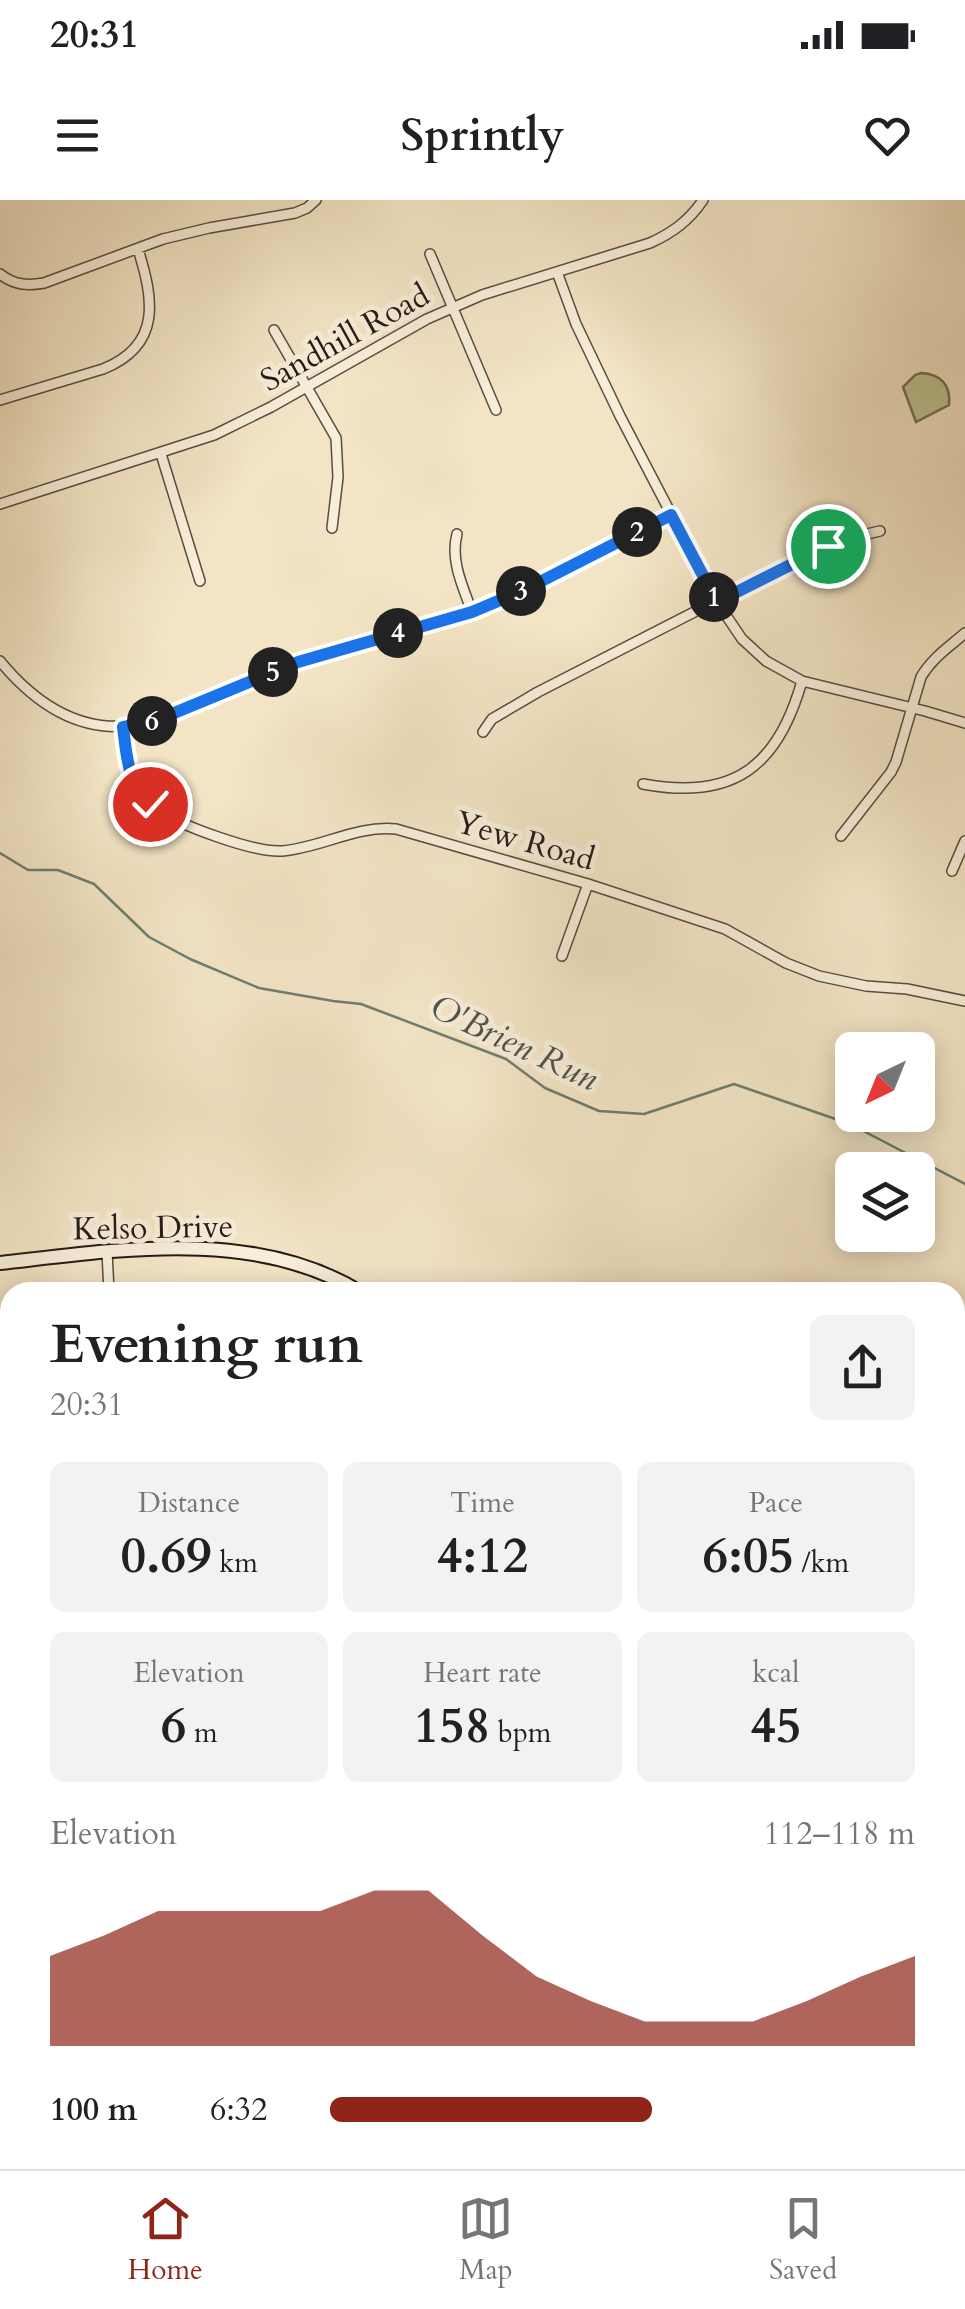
<!DOCTYPE html>
<html lang="en">
<head>
<meta charset="utf-8">
<style>
	:root { --surface:#fff; --page:#f2f2f2; --text:#202124; --muted:#757577; --line:#e0e0e0; --accent:#8f2418 }
	body { margin:0; font-family:Cardo,serif; background:var(--page); color:var(--text); height:100vh; display:flex; flex-direction:column; font-size:38px; white-space:nowrap }
	* { box-sizing:border-box; margin:0 }
	p { font-size:32px; color:var(--muted) }
	.icon { flex:none; width:55px; height:55px; fill:none; stroke:currentColor; stroke-width:2; stroke-linecap:round; stroke-linejoin:round }
	.map { position:relative; flex:1; overflow:hidden }
	.drawer { position:absolute; left:0px; top:1082px; width:965px; height:888px; display:flex; flex-direction:column; background:var(--surface); border-radius:30px 30px 0 0; box-shadow:0 5px 25px #0003 }
	.drawer>* { flex:none }
	.needle { width:65px; rotate:223deg }
	.tools { position:absolute; left:835px; top:832px; display:grid; gap:20px }
	.tools a { display:grid; place-items:center; width:100px; height:100px; border-radius:15px; background:var(--surface); box-shadow:0 5px 25px #0003; font-size:50px }
	.pin { position:absolute; display:grid; place-items:center; width:85px; height:85px; color:#fff; margin:-42px; border:5px solid #fff; border-radius:50%; box-shadow:0 2px 10px #0007 }
	.km { position:absolute; width:50px; height:50px; margin:-25px; border-radius:50%; background:#222; color:#fff; font-size:28px; line-height:50px; text-align:center }
	.round { display:grid; place-items:center; flex:none; width:105px; height:105px; border-radius:15px; background:var(--page) }
	.summary { display:flex; align-items:center; justify-content:space-between; height:170px; padding:0 50px }
	h1 { font-size:55px; font-weight:700; line-height:75px }
	.stats { display:grid; grid-template-columns:repeat(3,1fr); gap:15px; height:170px; padding:10px 50px }
	.stats div { display:grid; align-content:center; border-radius:15px; background:var(--page); text-align:center }
	.stats b { font-size:50px; font-weight:700 }
	.stats small { font-size:28px; font-weight:400 }
	.stats p { font-size:28px }
	.chart { height:280px; padding:20px 50px }
	.chart p { display:flex; justify-content:space-between }
	.chart svg { width:100%; height:180px; margin-top:10px; fill:var(--accent); opacity:.7 }
	ul { padding:0 50px; list-style:none; font-size:32px }
	li { display:grid; grid-template-columns:160px 120px 1fr; align-items:center; height:75px }
	li i { height:25px; border-radius:12px; background:var(--accent) }
	.status { display:flex; justify-content:space-between; align-items:center; height:70px; padding:0 50px; background:var(--surface); direction:ltr }
	.status svg { height:28px; fill:currentColor }
	header { display:flex; justify-content:space-between; align-items:center; height:130px; padding:0 50px; background:var(--surface); font-size:45px; font-weight:700 }
	.tab-bar { display:flex; justify-content:space-around; align-items:center; height:140px; border-top:2px solid var(--line); background:var(--surface); font-size:28px; color:var(--muted) }
	.tab-bar a { display:grid; justify-items:center; gap:5px }
	.tab-bar .current { color:var(--accent) }
	.map>svg:first-child { display:block }
	.green { fill:#bdc392; stroke:#726e54; stroke-width:2.5 }
	.lines { fill:none; stroke-linecap:round; stroke-linejoin:round }
	.stream { stroke:#6d7d71; stroke-width:2.5 }
	.street-casing { stroke:#594c42; stroke-width:12 }
	.secondary-casing { stroke:#261a16; stroke-width:16 }
	.highway-casing { stroke:#261a16; stroke-width:19 }
	.street { stroke:#f7edd9; stroke-width:9 }
	.secondary { stroke:#f7edd9; stroke-width:12 }
	.highway { stroke:#f2e4c4; stroke-width:15 }
	.rail-casing { stroke:#261a16; stroke-width:6 }
	.rail { stroke:#f7edd9; stroke-width:2.5; stroke-dasharray:8; stroke-linecap:butt }
	.route-casing { stroke:#fff; stroke-width:20 }
	.route { stroke:#1a73e8; stroke-width:12 }
	.labels { text-anchor:middle; dominant-baseline:central; stroke-width:10; stroke-linejoin:round; paint-order:stroke }
	.street-label { font-size:32px; fill:#261a16; stroke:#f7edd9 }
	.water-label { font-size:35px; font-style:italic; fill:#4f544b; stroke:#f7edd9 }
</style>
</head>
<body>
<div class="status"><b>20:31</b><svg viewBox="0 0 49 12"><path d="M0 12V9h3v3zM5 12V6h3v6zM10 12V3h3v9zM15 12V0h3v12zM26 1h20v11H26zM47 4h2v5h-2z"/></svg></div>
<header><svg class="icon" aria-label="menu" viewBox="0 0 24 24"><path d="M4 6h16M4 12h16M4 18h16"/></svg>Sprintly<svg class="icon" aria-label="heart" viewBox="0 0 24 24"><path d="M12 20l-8-8c-3-5 5-10 8-4 3-6 11-1 8 4z"/></svg></header>
<div class="map">
<svg width="965" height="1969" viewBox="0 0 965 1969">
	<rect width="100%" height="100%" fill="#f2e4c4"/>
	<filter id="stains"><feTurbulence type="fractalNoise" baseFrequency=".002" numOctaves="4"/><feColorMatrix values="0 0 0 0 .2 0 0 0 0 .09 0 0 0 0 .02 0 0 0 .5 -.17"/></filter>
	<radialGradient id="worn" r=".72"><stop offset=".6" stop-color="#630" stop-opacity="0"/><stop offset="1" stop-color="#630" stop-opacity=".3"/></radialGradient>
	<path class="green" d="M921,173C941,174 951,185 949,205L916,222L903,187L915,175Z"/>
	<g class="lines">
		<path class="stream" d="M0,653L28,670H58L94,684L149,737L190,759L259,788L333,801L361,804L506,859L545,888L599,911L644,914L734,884L850,924L965,984"/>
		<defs>
			<path id="street" d="M430,54L496,210
				M557,72L576,124L620,216L717,402L742,439L766,461L802,481L925,511L965,523
				M0,74C14,85 27,86 44,83L163,39L209,28L295,13L307,8L316,0
				M274,130L336,238L338,277L332,328
				M0,200L103,169C163,145 153,98 138,49
				M161,254L200,381
				M0,304L214,235L271,207L427,119L482,95L650,43C672,33 689,21 703,0
				M457,334C450,361 463,387 472,412
				M0,461C42,512 95,542 162,518L298,462L472,412L524,390L671,315
				M123,527C125,546 125,570 135,587C141,596 149,604 157,610C180,625 254,653 282,651C321,648 356,625 396,629L588,684L725,729L786,763L819,776L866,786L907,789L965,801
				M483,532L492,519L538,492L792,362L837,341L880,331
				M643,584C734,601 778,566 802,481
				M841,636L891,572L896,562L921,477C932,458 949,447 965,433
				M952,671L965,641
				M562,756L588,684
				M107,1051L109,1092
				M955,1573H965"/>
			<path id="secondary" d="M0,1063C118,1050 253,1027 360,1092
				M955,1212L965,1213"/>
			<path id="highway" d="M0,1456L10,1464
				M0,1530H10
				M0,1550H10
				M0,1681L10,1682
				M955,1821L965,1826
				M955,1846L965,1851"/>
		</defs>
		<use href="#street" class="street-casing"/>
		<use href="#secondary" class="secondary-casing"/>
		<use href="#highway" class="highway-casing"/>
		<use href="#street" class="street"/>
		<use href="#secondary" class="secondary"/>
		<use href="#highway" class="highway"/>
		<defs>
			<path id="rail" d="M0,1722H10
				M955,1731H965
				M955,1892L965,1897"/>
		</defs>
		<use href="#rail" class="rail-casing"/>
		<use href="#rail" class="rail"/>
	</g>
	<g class="lines">
		<defs>
			<path id="route" d="M150,604C127,580 127,558 123,527L162,518L298,462L472,412L524,390L671,315L717,402L828,346"/>
		</defs>
		<use href="#route" class="route-casing"/>
		<use href="#route" class="route"/>
	</g>
	<g class="labels">
		<g class="street-label">
			<text transform="translate(345 138) rotate(-29)">Sandhill Road</text>
			<text transform="translate(525 641) rotate(16)">Yew Road</text>
			<text transform="translate(153 1028) rotate(-1)">Kelso Drive</text>
		</g>
		<g class="water-label">
			<text transform="translate(514 843) rotate(25)">O'Brien Run</text>
		</g>
	</g>
	<rect width="100%" height="100%" filter="url(#stains)"/>
	<rect width="100%" height="100%" fill="url(#worn)"/>
</svg>
<div class="tools">
<a><svg class="needle" viewBox="-14 -14 28 28"><path d="M0-13l5 13h-10z" fill="#e53935"/><path d="M0 13l5-13h-10z" fill="#757577"/></svg></a>
<a><svg class="icon" aria-label="layers" viewBox="0 0 24 24"><path d="M12 4l9 5-9 5-9-5zM3 14l9 5 9-5"/></svg></a>
</div>
<div class="pin" style="left:828px;top:346px;background:#1e9e55"><svg class="icon" aria-label="arrive" viewBox="0 0 24 24"><path d="M6 21V4h12l-3 4 3 4H6"/></svg></div>
<div class="pin" style="left:150px;top:604px;background:#d93025"><svg class="icon" aria-label="check" viewBox="0 0 24 24"><path d="M5 12l5 5 9-10"/></svg></div>
<b class="km" style="left:714px;top:397px">1</b>
<b class="km" style="left:637px;top:332px">2</b>
<b class="km" style="left:521px;top:391px">3</b>
<b class="km" style="left:398px;top:433px">4</b>
<b class="km" style="left:273px;top:472px">5</b>
<b class="km" style="left:152px;top:521px">6</b>
<section class="drawer">
<div class="summary"><div><h1>Evening run</h1><p>20:31</p></div><a class="round"><svg class="icon" aria-label="share" viewBox="0 0 24 24"><path d="M12 15V3M7 8l5-5 5 5M5 13v7h14v-7"/></svg></a></div>
<div class="stats">
<div><p>Distance</p><b>0.69<small> km</small></b></div>
<div><p>Time</p><b>4:12</b></div>
<div><p>Pace</p><b>6:05<small> /km</small></b></div>
</div>
<div class="stats">
<div><p>Elevation</p><b>6<small> m</small></b></div>
<div><p>Heart rate</p><b>158<small> bpm</small></b></div>
<div><p>kcal</p><b>45</b></div>
</div>
<div class="chart"><p><span>Elevation</span>112–118 m</p>
<svg viewBox="0 0 160 44" preserveAspectRatio="none"><path d="M0 44V22L10 17L20 11L30 11L40 11L50 11L60 6L70 6L80 17L90 27L100 33L110 38L120 38L130 38L140 33L150 27L160 22V44z"/></svg>
</div>
<ul>
<li><b>100 m</b>6:32<i style="width:55%"></i></li>
</ul>
</section>
</div>
<nav class="tab-bar">
<a class="current"><svg class="icon" aria-label="home" viewBox="0 0 24 24"><path d="M3 11l9-7 9 7M6 9v11h12V9"/></svg>Home</a>
<a><svg class="icon" aria-label="map" viewBox="0 0 24 24"><path d="M3 6l6-2 6 2 6-2v14l-6 2-6-2-6 2zM9 4v14M15 6v14"/></svg>Map</a>
<a><svg class="icon" aria-label="saved" viewBox="0 0 24 24"><path d="M7 4h10v16l-5-4-5 4z"/></svg>Saved</a>
</nav>
</body>
</html>
